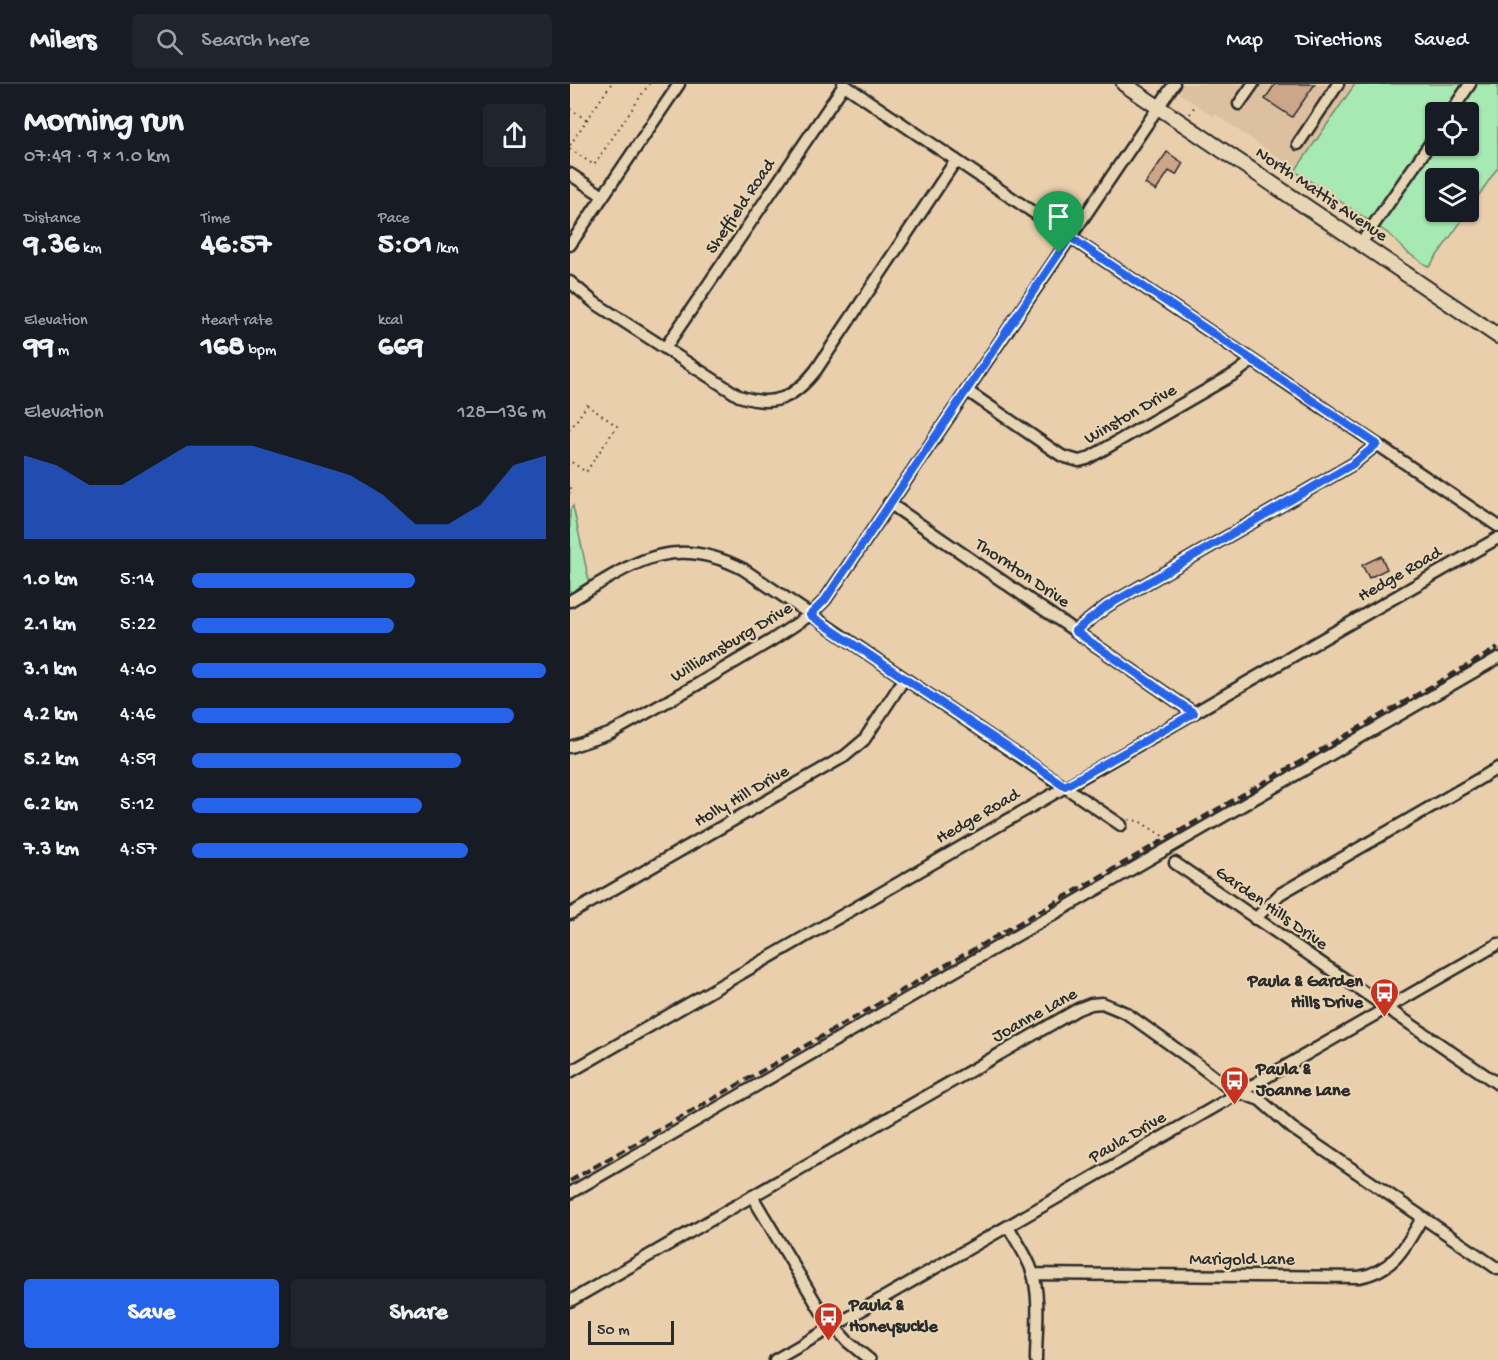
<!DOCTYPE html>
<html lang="en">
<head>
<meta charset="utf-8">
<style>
	:root { --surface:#171b24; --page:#20242c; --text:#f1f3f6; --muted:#9ea1a6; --line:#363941; --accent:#2563eb }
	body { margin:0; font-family:"Gochi Hand",sans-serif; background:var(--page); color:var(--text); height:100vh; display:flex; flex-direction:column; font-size:22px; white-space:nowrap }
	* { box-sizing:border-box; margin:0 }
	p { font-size:20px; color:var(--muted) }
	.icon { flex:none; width:33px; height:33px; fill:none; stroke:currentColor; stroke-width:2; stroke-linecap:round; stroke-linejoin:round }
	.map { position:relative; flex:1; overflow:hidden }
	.drawer { display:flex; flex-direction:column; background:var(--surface); width:570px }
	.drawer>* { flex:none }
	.tools { position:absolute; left:855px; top:18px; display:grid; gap:12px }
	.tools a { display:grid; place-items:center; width:54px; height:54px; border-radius:6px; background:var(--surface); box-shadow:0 2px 4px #0004; font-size:30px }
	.scale { position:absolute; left:18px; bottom:15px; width:86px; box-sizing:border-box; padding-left:6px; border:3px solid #2b2b2b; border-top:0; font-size:16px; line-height:21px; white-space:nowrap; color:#2b2b2b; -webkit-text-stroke:4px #e8d5b3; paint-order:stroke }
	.pin { position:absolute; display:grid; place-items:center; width:51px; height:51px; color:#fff; margin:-62px -26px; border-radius:50% 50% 50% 0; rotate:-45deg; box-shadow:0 0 6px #0007 }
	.pin .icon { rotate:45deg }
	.round { display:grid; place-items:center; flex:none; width:63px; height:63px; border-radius:6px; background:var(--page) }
	.headline { display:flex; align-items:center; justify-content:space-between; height:102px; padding:0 24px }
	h1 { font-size:33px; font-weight:700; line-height:45px }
	.figures { display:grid; grid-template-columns:repeat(3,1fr); gap:9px; height:102px; padding:6px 24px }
	.figures div { display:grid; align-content:center }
	.figures b { font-size:30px; font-weight:700 }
	.figures small { font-size:16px; font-weight:400 }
	.figures p { font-size:16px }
	.chart { height:168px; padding:12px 24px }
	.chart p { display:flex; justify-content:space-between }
	.chart svg { width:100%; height:108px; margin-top:6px; fill:var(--accent); opacity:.7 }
	.primary-button { display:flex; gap:12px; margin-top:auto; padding:12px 24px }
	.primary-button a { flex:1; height:69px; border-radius:6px; background:var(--accent); color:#fff; font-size:24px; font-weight:700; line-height:69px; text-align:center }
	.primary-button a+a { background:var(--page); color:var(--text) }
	ul { padding:0 24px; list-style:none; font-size:20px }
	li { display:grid; grid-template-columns:96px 72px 1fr; align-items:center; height:45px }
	li i { height:15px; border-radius:8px; background:var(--accent) }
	header { display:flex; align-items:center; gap:36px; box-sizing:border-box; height:84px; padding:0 30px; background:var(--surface); border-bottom:2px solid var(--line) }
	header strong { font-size:28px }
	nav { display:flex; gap:33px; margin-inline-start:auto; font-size:21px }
	.search { width:420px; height:54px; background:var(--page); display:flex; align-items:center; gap:15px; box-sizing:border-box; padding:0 21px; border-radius:6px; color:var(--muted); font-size:22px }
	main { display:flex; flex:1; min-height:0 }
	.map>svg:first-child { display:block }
	.built { fill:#ddc0a0 }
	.green { fill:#a7e9b2; stroke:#698a6e; stroke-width:1.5; fill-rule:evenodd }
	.building { fill:#cba689; stroke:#2b2b2b; stroke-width:1.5 }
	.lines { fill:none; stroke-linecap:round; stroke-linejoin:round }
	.minor-casing { stroke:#2b2b2b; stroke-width:15 }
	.major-casing { stroke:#2b2b2b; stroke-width:18 }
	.path { stroke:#2b2b2b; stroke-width:2; stroke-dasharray:1.5 4.5; stroke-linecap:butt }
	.minor { stroke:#e8d5b3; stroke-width:10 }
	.major { stroke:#e8d5b3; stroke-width:14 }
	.rail { stroke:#2b2b2b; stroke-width:4; stroke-dasharray:9 4.5; stroke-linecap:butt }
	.route-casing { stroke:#fff; stroke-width:12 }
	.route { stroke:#2563eb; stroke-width:8 }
	.labels { text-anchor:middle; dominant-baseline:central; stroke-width:4.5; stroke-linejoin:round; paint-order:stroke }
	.street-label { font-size:18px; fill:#2b2b2b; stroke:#e8d5b3 }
	.poi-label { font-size:18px; font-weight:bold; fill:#2b2b2b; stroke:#e8d5b3; text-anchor:start }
</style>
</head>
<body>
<header>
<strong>Milers</strong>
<div class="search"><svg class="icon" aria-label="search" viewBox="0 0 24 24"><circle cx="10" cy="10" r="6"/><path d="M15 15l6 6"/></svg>Search here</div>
<nav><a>Map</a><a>Directions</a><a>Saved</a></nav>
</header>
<main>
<section class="drawer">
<div class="headline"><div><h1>Morning run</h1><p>07:49 · 9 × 1.0 km</p></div><a class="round"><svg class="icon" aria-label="share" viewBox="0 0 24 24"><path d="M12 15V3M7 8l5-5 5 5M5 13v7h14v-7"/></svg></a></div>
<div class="figures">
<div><p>Distance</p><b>9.36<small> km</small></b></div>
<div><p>Time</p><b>46:57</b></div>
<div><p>Pace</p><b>5:01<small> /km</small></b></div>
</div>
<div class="figures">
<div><p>Elevation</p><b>99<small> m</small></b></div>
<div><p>Heart rate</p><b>168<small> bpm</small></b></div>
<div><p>kcal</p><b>669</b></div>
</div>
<div class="chart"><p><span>Elevation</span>128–136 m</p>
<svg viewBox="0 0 160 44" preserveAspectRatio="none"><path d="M0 44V10L10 14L20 22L30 22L40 14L50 6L60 6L70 6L80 10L90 14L100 18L110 26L120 38L130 38L140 30L150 14L160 10V44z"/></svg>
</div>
<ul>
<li><b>1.0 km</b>5:14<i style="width:63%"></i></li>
<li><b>2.1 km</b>5:22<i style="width:57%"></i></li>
<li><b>3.1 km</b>4:40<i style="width:100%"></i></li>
<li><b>4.2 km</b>4:46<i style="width:91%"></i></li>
<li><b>5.2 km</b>4:59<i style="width:76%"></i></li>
<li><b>6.2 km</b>5:12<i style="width:65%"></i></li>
<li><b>7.3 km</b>4:57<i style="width:78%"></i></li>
</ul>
<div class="primary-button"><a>Save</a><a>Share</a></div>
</section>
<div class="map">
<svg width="928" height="1276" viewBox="0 0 928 1276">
	<rect width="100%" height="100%" fill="#eacfad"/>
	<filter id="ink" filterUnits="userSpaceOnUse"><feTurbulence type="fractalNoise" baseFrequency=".0167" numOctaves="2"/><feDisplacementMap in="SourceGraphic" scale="12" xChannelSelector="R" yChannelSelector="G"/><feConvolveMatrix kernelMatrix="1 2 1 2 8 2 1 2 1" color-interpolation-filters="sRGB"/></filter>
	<g filter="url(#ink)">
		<path class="built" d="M596,0H785L726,86L645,30L643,32Z"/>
		<path class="green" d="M785,0H928V83L899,126L898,94H866V128H898L859,183L838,169L819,150L725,87ZM866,28H898V62H866Z
			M3,422L19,497L0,510V426Z"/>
		<path class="building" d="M705,0H745L722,33L695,15Z
			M597,68L613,79L606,91L599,87L586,107L575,100Z
			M811,472L817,485L799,494L792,481Z"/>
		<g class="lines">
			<defs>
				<path id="minor" d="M273,0L928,442
					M669,20L683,0
					M881,28L900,0
					M728,60L768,0
					M0,90L33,112
					M791,159L866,51
					M0,161L109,0
					M0,198L25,219L169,312C204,324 224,314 246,286L386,76
					M95,264L274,1
					M396,306L492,372L509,377L517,375L666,289L682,277
					M319,419L624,629
					M0,517C62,480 101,448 173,485L551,741
					M505,547L537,522L783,380L807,360
					M0,663L39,650L123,603L202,556L240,531L255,516L604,0
					M605,779L928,1000
					M0,830L275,672L294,656L334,595
					M685,835L710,810L928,684
					M0,988L928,454
					M0,1109L928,574
					M182,1112L252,1229L278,1258L300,1276
					M438,1142C446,1157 457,1171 462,1187C471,1214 466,1248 466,1276
					M463,1190L789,1193C824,1187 836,1162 852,1134
					M0,1217L508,925L521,920L532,919L556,929L626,979L660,1005L690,1016L722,1044L928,1185
					M205,1276L928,860"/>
				<path id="major" d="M554,0L928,252"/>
			</defs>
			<use href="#minor" class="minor-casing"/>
			<use href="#major" class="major-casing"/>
			<path class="path" d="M0,25L17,36
				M620,30L626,20
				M0,61L41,0
				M0,65L24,81L79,0
				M0,346L17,321L47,342L16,388L0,377
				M0,404L2,405L0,409
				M559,736L569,737L596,754"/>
			<use href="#minor" class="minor"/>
			<use href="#major" class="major"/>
			<path class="rail" d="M0,1097L928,564"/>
		</g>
	</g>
	<g class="lines" filter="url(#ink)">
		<defs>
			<path id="route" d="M500,153L807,360L783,380L537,522L505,547L624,629L495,702L240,531L255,516Z"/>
		</defs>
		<use href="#route" class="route-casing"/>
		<use href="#route" class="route"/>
	</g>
	<defs>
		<symbol id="bus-pin" viewBox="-11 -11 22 30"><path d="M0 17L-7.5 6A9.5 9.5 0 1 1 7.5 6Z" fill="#c8321e" stroke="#e8d5b3"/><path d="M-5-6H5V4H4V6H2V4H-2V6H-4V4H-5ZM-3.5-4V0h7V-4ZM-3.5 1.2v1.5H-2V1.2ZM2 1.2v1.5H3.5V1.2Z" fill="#fff"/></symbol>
	</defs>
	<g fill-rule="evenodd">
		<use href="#bus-pin" x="798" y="892" width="33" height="45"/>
		<use href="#bus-pin" x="648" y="980" width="33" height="45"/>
		<use href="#bus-pin" x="242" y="1216" width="33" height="45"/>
	</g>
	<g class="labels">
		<g class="street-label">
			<text transform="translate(751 111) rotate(34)">North Mattis Avenue</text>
			<text transform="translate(171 123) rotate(-56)">Sheffield Road</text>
			<text transform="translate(561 331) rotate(-30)">Winston Drive</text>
			<text transform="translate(452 490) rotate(34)">Thornton Drive</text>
			<text transform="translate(830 491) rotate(-30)">Hedge Road</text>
			<text transform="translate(162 559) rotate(-31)">Williamsburg Drive</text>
			<text transform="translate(172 713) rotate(-30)">Holly Hill Drive</text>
			<text transform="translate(408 733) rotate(-30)">Hedge Road</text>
			<text transform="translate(701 825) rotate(35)">Garden Hills Drive</text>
			<text transform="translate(465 932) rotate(-29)">Joanne Lane</text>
			<text transform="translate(558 1054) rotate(-30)">Paula Drive</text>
			<text x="672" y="1176">Marigold Lane</text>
		</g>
		<g class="poi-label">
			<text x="793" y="898" text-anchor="end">Paula &amp; Garden<tspan x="793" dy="21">Hills Drive</tspan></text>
			<text x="686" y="986">Paula &amp;<tspan x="686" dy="21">Joanne Lane</tspan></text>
			<text x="279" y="1222">Paula &amp;<tspan x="279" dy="21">Honeysuckle</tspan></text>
		</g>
	</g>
</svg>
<div class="tools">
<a><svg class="icon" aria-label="locate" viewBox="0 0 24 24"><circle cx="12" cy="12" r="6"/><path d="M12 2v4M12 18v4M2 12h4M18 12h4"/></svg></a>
<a><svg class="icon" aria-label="layers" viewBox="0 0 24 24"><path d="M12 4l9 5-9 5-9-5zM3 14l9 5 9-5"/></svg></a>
</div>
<div class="scale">50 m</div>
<div class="pin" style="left:489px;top:169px;background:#1e9e55"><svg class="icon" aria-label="arrive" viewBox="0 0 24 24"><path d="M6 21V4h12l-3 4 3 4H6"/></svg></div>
</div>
</main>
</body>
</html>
